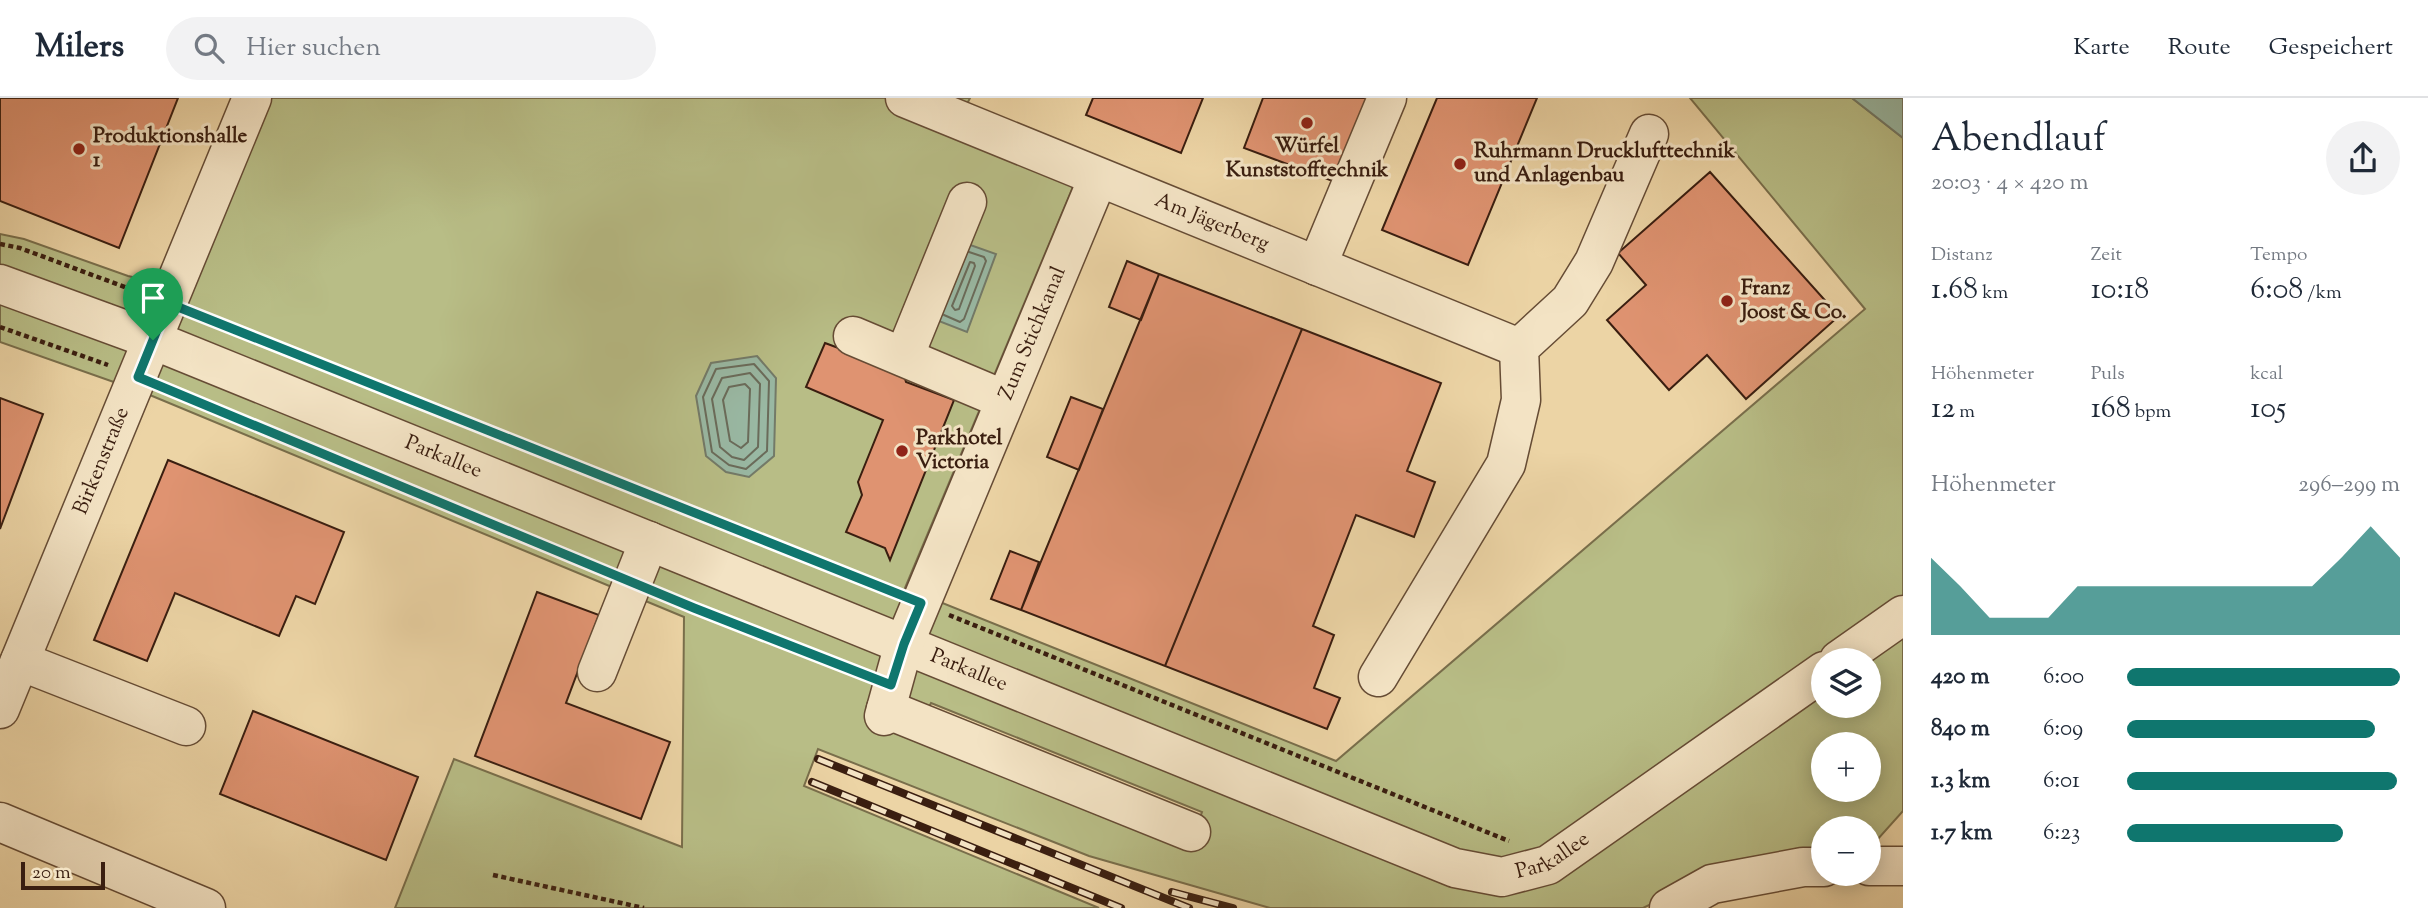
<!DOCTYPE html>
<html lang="de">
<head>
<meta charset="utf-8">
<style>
	:root { --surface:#fff; --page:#f2f2f3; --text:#1f2937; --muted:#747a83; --line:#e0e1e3; --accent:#0f766e }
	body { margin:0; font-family:"Sorts Mill Goudy",serif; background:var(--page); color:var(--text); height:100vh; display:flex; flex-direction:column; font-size:26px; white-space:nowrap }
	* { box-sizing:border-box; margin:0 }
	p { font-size:23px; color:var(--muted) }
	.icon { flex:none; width:38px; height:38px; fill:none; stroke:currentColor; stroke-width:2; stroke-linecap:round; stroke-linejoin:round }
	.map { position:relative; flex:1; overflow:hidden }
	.details { display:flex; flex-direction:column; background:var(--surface); width:525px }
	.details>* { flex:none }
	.buttons { position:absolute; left:1811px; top:550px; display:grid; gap:14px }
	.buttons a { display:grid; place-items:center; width:70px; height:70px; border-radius:50%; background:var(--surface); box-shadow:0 4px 18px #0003; font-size:35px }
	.scale { position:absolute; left:21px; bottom:18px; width:84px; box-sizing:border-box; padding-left:7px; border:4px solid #3a1e10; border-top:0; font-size:19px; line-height:24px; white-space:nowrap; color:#3a1e10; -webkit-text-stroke:5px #f3e3c4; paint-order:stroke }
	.pin { position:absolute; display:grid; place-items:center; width:60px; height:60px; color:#fff; margin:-72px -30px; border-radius:50% 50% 50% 0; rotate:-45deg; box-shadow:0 0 7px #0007 }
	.pin .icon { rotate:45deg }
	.round { display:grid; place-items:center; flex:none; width:74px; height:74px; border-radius:37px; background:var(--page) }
	.overview { display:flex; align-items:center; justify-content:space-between; height:119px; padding:0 28px }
	h1 { font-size:38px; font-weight:600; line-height:52px }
	.figures { display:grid; grid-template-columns:repeat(3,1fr); gap:10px; height:119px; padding:7px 28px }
	.figures div { display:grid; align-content:center }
	.figures b { font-size:30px; font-weight:600 }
	.figures small { font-size:19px; font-weight:400 }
	.figures p { font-size:19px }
	.chart { height:196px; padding:14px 28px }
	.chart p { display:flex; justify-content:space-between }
	.chart svg { width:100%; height:126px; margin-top:7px; fill:var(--accent); opacity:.7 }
	ul { padding:0 28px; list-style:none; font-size:23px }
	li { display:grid; grid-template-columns:112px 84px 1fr; align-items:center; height:52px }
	li i { height:18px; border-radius:9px; background:var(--accent) }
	header { display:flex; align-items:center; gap:42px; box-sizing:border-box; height:98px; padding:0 35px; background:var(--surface); border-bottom:2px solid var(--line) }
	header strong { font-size:33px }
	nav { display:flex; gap:38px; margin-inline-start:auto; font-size:24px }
	.search { width:490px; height:63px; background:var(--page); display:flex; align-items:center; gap:18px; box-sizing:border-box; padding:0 24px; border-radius:38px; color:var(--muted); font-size:26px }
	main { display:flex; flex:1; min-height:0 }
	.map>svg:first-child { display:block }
	.green { fill:#b8bd86; stroke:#796e4b; stroke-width:2; fill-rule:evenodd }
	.water { fill:#99b8a3; stroke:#737a68; stroke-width:2 }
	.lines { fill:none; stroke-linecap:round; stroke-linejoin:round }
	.shore { stroke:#6a6b5a; stroke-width:2 }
	.building { fill:#df9371; stroke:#3a1e10; stroke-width:2 }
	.minor-casing { stroke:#664c35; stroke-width:41 }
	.path { stroke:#3a1e10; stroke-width:4.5; stroke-dasharray:5 3.5; stroke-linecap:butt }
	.minor { stroke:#f3e3c4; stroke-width:38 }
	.rail-casing { stroke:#3a1e10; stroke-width:8 }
	.rail { stroke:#f3e3c4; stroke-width:5; stroke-dasharray:16; stroke-linecap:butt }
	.route-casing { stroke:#fff; stroke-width:14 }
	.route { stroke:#0f766e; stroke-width:9 }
	.poi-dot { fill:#8f2418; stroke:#f3e3c4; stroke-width:2.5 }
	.labels { text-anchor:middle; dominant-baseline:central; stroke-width:6; stroke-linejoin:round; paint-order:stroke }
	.poi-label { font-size:21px; font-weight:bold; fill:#3a1e10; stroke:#f3e3c4; text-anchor:start }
	.street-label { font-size:21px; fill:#3a1e10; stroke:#f3e3c4 }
</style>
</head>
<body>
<header>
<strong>Milers</strong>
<div class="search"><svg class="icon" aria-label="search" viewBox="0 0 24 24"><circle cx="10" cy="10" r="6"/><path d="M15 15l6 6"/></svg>Hier suchen</div>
<nav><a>Karte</a><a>Route</a><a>Gespeichert</a></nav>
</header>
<main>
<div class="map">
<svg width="1903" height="810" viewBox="0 0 1903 810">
	<rect width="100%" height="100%" fill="#ecd4a5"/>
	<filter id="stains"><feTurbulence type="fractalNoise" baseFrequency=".00286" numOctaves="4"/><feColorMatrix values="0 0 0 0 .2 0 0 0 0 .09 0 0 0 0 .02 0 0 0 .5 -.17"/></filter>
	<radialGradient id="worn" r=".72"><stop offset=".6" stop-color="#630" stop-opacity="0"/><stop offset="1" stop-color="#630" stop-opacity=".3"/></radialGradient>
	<path class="green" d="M268,0H970L953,34L1075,84L905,490L1336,663L1865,211L1690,0H1852L1903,40V713L1869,751V730H1824L1823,758L1727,770L1643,810H1270L1089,758L818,651L804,688L1099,810H395L454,661L682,749L684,519L145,295L0,244V136L24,141L128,178L192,192ZM1824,562H1869V607H1824ZM931,605L1202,714L1188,751L914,640ZM1824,646H1869V691H1824Z"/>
	<path class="water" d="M1852,0H1903V40Z
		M959,143L996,156L967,234L931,220Z
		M757,258L776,280L774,358L749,379L726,374L706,358L696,298L711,265Z"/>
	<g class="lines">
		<path class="shore" d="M970,164L974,165L975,168L959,211L955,212L952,208Z
			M944,217L960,224L964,221L986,163L984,159L969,154
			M754,266L769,283L767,353L746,371L729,367L712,354L703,299L716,271Z
			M750,275L760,286L758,349L744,362L732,359L720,349L712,301L722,280Z
			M745,286L750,291L748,344L741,350L730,343L723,302L729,289Z"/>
	</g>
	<path class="building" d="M0,0H178L119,150L0,103Z
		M1093,0H1203L1181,55L1086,17Z
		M1263,0H1370L1338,85L1244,50Z
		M1437,0H1537L1468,167L1382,132Z
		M1710,74L1839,218L1746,301L1707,257L1669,292L1607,222L1646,187L1618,155Z
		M1127,163L1159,176L1141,222L1109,209Z
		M1159,176L1302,231L1165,568L1021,512Z
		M1302,231L1441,285L1407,373L1435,384L1414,439L1356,417L1313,528L1334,537L1314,590L1340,600L1327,631L1165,568Z
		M825,245L903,274L906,284L954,302L890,462L885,450L846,434L862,397L858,384L883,322L806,289Z
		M1071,299L1103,311L1079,372L1047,359Z
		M0,300L43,316L0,431Z
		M168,362L344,434L315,506L296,498L279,538L175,495L147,563L94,542Z
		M1010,453L1039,464L1021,512L991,501Z
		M537,494L599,517L566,605L670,644L641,721L475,658Z
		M253,613L418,679L386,762L220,696Z"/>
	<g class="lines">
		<defs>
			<g id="minor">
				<path id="s1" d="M905,0L1519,250"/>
				<path d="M1317,168L1387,0"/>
				<path id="s2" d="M0,186L153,242L1455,770L1502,779L1548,767L1824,573"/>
				<path d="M853,238L1005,302"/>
				<path d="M904,259L967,104"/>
				<path d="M1839,562L1903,517"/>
				<path d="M20,563L186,628"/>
				<path d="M597,574L649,443"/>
				<path d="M1378,579L1506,366L1521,302L1519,250L1570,203L1594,164L1649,36"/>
				<path id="s3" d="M0,611L252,0"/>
				<path d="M886,611L1191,734"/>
				<path id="s4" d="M884,618L904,546L1098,80"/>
				<path d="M0,724L206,810"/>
				<path d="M1869,768H1903"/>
				<path d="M1669,810L1712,786L1803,769H1824"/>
			</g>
		</defs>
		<use href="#minor" class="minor-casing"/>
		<path class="path" d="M0,146L20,150L138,194
			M198,217L892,494
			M0,229L108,267
			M165,291L603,472
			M663,497L863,576
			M949,517L1509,743
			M493,777L644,810"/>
		<use href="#minor" class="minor"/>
		<defs>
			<path id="rail" d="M818,661L1189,810
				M812,684L1121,810
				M1172,794L1233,810"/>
		</defs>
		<use href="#rail" class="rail-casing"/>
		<use href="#rail" class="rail"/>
	</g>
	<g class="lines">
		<defs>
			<path id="route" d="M168,205L921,505L904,546L891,587L694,510L138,279Z"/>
		</defs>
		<use href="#route" class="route-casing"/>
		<use href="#route" class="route"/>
	</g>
	<g class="poi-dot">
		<circle cx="1307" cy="25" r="7"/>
		<circle cx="79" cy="51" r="7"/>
		<circle cx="1460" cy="66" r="7"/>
		<circle cx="1727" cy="203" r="7"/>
		<circle cx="902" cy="353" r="7"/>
	</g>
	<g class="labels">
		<g class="poi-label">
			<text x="93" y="39">Produktionshalle<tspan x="93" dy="24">1</tspan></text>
			<text x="1307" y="49" text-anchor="middle">Würfel<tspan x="1307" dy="24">Kunststofftechnik</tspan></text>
			<text x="1474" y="54">Ruhrmann Drucklufttechnik<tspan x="1474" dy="24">und Anlagenbau</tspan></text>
			<text x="1741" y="191">Franz<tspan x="1741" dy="24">Joost &amp; Co.</tspan></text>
			<text x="916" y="341">Parkhotel<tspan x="916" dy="24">Victoria</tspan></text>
		</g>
		<g class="street-label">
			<text stroke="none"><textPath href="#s1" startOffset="331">Am Jägerberg</textPath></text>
			<text stroke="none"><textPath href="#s4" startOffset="411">Zum Stichkanal</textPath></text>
			<text stroke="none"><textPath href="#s2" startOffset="476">Parkallee</textPath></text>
			<text stroke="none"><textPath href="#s3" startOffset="268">Birkenstraße</textPath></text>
			<text stroke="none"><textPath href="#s2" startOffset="1043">Parkallee</textPath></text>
			<text stroke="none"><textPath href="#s2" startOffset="1671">Parkallee</textPath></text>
		</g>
	</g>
	<rect width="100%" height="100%" filter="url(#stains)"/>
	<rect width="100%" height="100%" fill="url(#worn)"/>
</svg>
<div class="buttons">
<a><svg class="icon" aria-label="layers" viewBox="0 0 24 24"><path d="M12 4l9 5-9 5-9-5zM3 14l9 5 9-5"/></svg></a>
<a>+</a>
<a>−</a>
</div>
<div class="scale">20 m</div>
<div class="pin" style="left:153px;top:242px;background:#1e9e55"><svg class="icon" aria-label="arrive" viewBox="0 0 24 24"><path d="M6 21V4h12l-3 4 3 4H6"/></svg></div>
</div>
<section class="details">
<div class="overview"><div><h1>Abendlauf</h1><p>20:03 · 4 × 420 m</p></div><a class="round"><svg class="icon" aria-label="share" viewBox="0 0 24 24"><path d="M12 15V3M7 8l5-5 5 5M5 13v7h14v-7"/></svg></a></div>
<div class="figures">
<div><p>Distanz</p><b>1.68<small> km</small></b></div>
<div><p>Zeit</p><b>10:18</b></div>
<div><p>Tempo</p><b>6:08<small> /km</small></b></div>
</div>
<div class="figures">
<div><p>Höhenmeter</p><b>12<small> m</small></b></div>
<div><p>Puls</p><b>168<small> bpm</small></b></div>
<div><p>kcal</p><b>105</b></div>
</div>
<div class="chart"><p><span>Höhenmeter</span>296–299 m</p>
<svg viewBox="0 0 160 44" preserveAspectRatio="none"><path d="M0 44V17L10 27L20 38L30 38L40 38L50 27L60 27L70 27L80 27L90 27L100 27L110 27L120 27L130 27L140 17L150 6L160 17V44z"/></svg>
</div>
<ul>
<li><b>420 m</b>6:00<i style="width:100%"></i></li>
<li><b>840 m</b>6:09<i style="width:91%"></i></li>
<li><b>1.3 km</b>6:01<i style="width:99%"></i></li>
<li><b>1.7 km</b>6:23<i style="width:79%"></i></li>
</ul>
</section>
</main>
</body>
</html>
